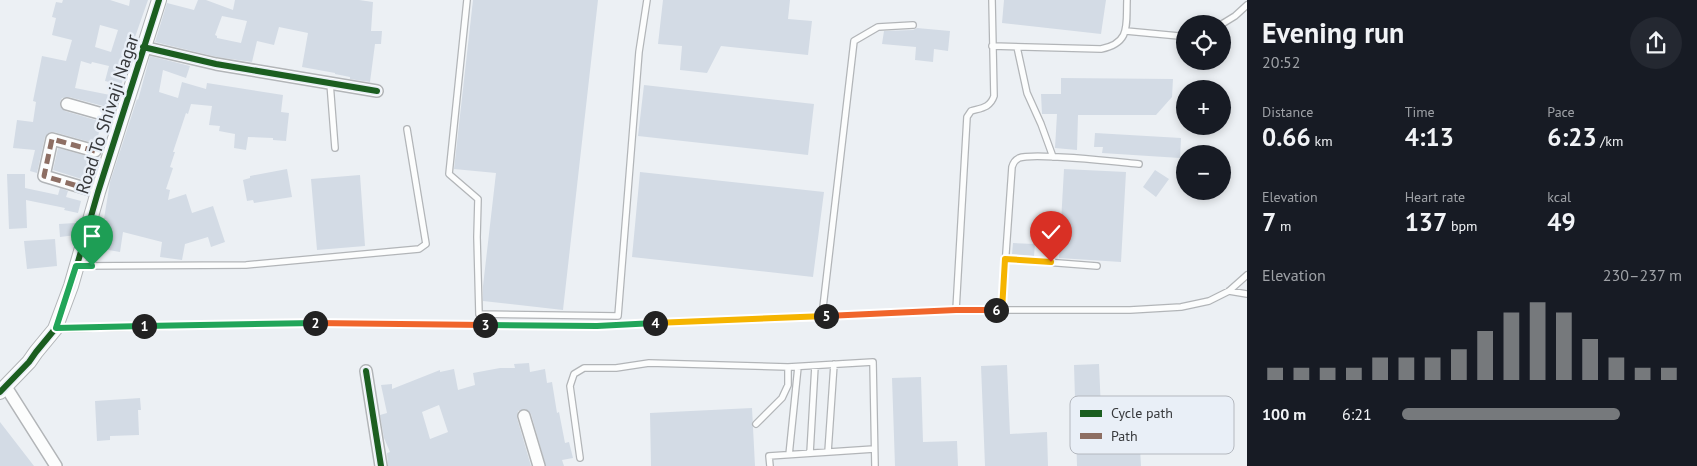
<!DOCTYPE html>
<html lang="en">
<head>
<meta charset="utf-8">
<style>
	:root { --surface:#171b24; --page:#242831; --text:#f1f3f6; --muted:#9ea1a6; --accent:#76797c }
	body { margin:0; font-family:"PT Sans",sans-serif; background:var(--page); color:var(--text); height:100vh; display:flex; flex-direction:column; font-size:19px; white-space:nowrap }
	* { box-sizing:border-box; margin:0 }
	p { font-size:16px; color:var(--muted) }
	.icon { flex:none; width:28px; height:28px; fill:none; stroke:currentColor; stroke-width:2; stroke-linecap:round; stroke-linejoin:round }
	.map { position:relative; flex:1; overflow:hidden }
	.drawer { display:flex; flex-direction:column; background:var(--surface); width:450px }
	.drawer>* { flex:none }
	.controls { position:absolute; left:1176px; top:15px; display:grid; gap:10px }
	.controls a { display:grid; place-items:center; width:55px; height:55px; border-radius:50%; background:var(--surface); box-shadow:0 2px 8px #0003; font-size:25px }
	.pin { position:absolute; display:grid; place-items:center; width:42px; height:42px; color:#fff; margin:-51px -21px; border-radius:50% 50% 50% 0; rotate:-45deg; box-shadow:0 0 5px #0007 }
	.pin .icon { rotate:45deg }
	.km { position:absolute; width:25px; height:25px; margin:-12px; border-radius:50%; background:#222; color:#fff; font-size:14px; line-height:25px; text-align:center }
	.round { display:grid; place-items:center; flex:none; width:52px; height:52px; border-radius:26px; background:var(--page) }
	.head { display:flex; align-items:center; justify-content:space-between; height:85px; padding:0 15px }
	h1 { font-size:28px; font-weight:700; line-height:38px }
	.stats { display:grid; grid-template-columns:repeat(3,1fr); gap:8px; height:85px; padding:5px 15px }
	.stats div { display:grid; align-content:center }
	.stats b { font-size:25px; font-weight:700 }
	.stats small { font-size:14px; font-weight:400 }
	.stats p { font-size:14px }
	.chart { height:140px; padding:10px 15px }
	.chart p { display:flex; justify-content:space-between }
	.chart svg { width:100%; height:90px; margin-top:5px; stroke:var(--accent); stroke-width:6 }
	ul { padding:0 15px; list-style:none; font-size:16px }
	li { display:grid; grid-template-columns:80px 60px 1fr; align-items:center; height:38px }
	li i { height:12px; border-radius:6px; background:var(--accent) }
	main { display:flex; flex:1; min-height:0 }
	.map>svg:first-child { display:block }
	.building { fill:#d3dbe5; fill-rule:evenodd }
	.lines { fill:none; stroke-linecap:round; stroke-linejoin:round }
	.service-casing { stroke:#b2b5b8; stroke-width:8 }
	.minor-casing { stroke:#b2b5b8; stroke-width:14 }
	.tertiary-casing { stroke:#b2b5b8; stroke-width:16 }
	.service { stroke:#fcfdfd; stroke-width:5.5 }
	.minor { stroke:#fcfdfd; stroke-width:11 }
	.tertiary { stroke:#fcfdfd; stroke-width:14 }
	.quiet { stroke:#8d6e63; stroke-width:5; stroke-dasharray:10 5; stroke-linecap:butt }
	.cycleway-casing { stroke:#e9eff7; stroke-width:9 }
	.cycleway { stroke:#1b5e20; stroke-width:6 }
	.split-1-casing { stroke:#fff; stroke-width:10 }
	.split-2-casing { stroke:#fff; stroke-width:10 }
	.split-3-casing { stroke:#fff; stroke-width:10 }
	.split-4-casing { stroke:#fff; stroke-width:10 }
	.split-5-casing { stroke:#fff; stroke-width:10 }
	.split-6-casing { stroke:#fff; stroke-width:10 }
	.split-7-casing { stroke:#fff; stroke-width:10 }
	.split-1 { stroke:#22a559; stroke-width:6 }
	.split-2 { stroke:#22a559; stroke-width:6 }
	.split-3 { stroke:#f0652b; stroke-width:6 }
	.split-4 { stroke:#22a559; stroke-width:6 }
	.split-5 { stroke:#f5b400; stroke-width:6 }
	.split-6 { stroke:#f0652b; stroke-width:6 }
	.split-7 { stroke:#f5b400; stroke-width:6 }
	.labels { text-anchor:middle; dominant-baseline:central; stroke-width:5; stroke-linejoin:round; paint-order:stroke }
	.street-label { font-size:18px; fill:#37393c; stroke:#e9eff7 }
	.key { fill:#e9eff7; stroke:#b4b8bf; stroke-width:1 }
	.key-label { font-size:14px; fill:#37393c }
</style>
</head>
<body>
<main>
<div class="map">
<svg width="1247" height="466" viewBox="0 0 1247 466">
	<rect width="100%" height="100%" fill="#ecf0f4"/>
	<path class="building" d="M63,0H110L129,6L130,0H148L128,57H131L121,85L105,81L109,66L92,62L91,64L81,61L75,88L110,95L107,107L69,97L62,98L60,102V106L65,111L102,122L98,136L105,137L102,149L97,144L54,132H50L45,137L37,173L30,171L35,150L13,148L17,120L33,122L36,102L33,101L42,56L66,61L72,40L52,35L56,18L52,17L56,2L62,3ZM100,25L118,30L111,52L95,47Z
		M198,0H206L233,10L235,0H359L373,2L371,31H382L381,44H375L370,82L350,79V77L335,74V73L302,67L308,33L279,27L274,45L257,41L252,62L217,57L155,42L167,3L194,10ZM222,16L247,21L241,43L217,38V36L215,35Z
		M473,0H598L563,310L483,301V286L496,173L454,169Z
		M663,0H790L788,19L812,21L808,55L721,46L707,73L680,70L682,46L658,44Z
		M1004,0H1106L1101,34L1002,23Z
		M917,28L950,31L948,51L934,49L933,62L915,60L916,47L882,44L884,31L913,30Z
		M150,56L190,66L186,78L163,70L159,92L178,98L182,82L206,89L207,83L283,95L281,112L289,113L286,141L273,140V138L248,137L246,150L234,148L235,134L219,131L220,126L209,125L212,106L191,104L188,114L186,113L173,152H175L170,167L173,168L166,189L170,190L168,200L186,194L192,213L213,206L225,242L211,247L208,237L185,244L182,260L160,257L162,242L123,232L120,252L97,248L101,220H108L104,219L110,182L137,99L138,100Z
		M1061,78L1173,79L1172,97L1156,115H1078L1077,150L1055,148L1057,114H1042L1041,94H1061Z
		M644,85L814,104L808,155L638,136Z
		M1095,133L1181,138L1180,158L1102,153L1103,147H1094Z
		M58,148L90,157L87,169L92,170L88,181L53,170Z
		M287,169L292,197L254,203L253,200L247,201L243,180L250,178V176Z
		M1064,169L1126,172L1121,262L1059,258Z
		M1155,170L1169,179L1156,197L1143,187Z
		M640,172L824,192L813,277L632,257Z
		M7,174H25V188L58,195L60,188L68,191L66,197L81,201L78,213L64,210L65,208L26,200L27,228L9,229Z
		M360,175L365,246L317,250L311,179Z
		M75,223L76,235L60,237L59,224Z
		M55,239L57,266L27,269L24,241Z
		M1013,243L1035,244L1034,256L1012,254Z
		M529,363L530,372L545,369L547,383L552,382L557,413L559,412L565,443L569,442L573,458L562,460L564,466H546L531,414L525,409L518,411L517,418L531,466H388L387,453L390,452L384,438L380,415L387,413L381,385L392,384V389L440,370V372L454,369L458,390L475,385L473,373L500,368H515L514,364ZM439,405L448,432L430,439L422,412Z
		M1099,364L1102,433L1139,431L1141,466H1077L1074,365Z
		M1007,365L1010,434L1047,432L1048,466H985L981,366Z
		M921,377L923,442L957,441L958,466H895L892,378Z
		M140,398L141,410H138L139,435L110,436V440L97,441L95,401Z
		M752,408L755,466H651L650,413Z
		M0,422L34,466H0Z"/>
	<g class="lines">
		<defs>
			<path id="service" d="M467,0L449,174L478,199L477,237L479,314L618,316L639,52L647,0
				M1222,24L1235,16L1247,5
				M1126,31L1179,36L1185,35
				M992,46L1101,49C1131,43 1126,25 1127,0
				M1017,47L1027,93L1041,124L1053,157
				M330,83L335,148
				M1005,259L1097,266
				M76,266L246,265L419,249L426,244L425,238L407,129
				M1229,291L1247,294
				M956,310L967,117L971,111C981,108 990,108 994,96L992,0
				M1002,310L1012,167C1013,163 1015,160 1019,158C1034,152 1118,162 1139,164
				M822,316L854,41L878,27L913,25
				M55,329L290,323L597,326L956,310H1130L1181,307L1209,301L1229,291L1247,275
				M756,424L782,398L788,385V367
				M828,452L834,364
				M810,453L815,366
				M789,455L798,367
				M580,458L570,386L574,374L584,368H616L649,363L788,367L873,362L875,466
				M770,466L769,456L874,449"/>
			<path id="minor" d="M143,47L216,64L377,91
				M67,104L120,119
				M95,151L52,139L44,176L98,192
				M366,371L381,466
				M6,387L56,466
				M524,416L539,466"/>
			<path id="tertiary" d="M0,392L29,362L36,352L55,329L71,286L98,192L159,0"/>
		</defs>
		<use href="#service" class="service-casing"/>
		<use href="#minor" class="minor-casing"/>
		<use href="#tertiary" class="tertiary-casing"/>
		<use href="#service" class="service"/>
		<use href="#minor" class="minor"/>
		<use href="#tertiary" class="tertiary"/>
		<path class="quiet" d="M95,151L52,139L44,176L98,192"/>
		<defs>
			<path id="cycleway" d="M143,47L216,64L377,91
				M366,371L381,466
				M0,392L29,362L36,352L55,329L71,286L98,192L159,0"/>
		</defs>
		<use href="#cycleway" class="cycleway-casing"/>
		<use href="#cycleway" class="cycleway"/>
	</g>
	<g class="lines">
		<defs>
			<path id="split-1" d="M92,266H76L56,328L144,326"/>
			<path id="split-2" d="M144,326L315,323"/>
			<path id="split-3" d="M315,323L485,325"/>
			<path id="split-4" d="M485,325L597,326L655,323"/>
			<path id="split-5" d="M655,323L826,316"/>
			<path id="split-6" d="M826,316L956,310H996"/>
			<path id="split-7" d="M996,310H1002L1005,259L1051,262"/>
		</defs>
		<use href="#split-1" class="split-1-casing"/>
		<use href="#split-2" class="split-2-casing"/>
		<use href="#split-3" class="split-3-casing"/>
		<use href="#split-4" class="split-4-casing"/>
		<use href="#split-5" class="split-5-casing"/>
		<use href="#split-6" class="split-6-casing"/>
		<use href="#split-7" class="split-7-casing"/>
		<use href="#split-1" class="split-1"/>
		<use href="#split-2" class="split-2"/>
		<use href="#split-3" class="split-3"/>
		<use href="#split-4" class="split-4"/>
		<use href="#split-5" class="split-5"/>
		<use href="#split-6" class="split-6"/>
		<use href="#split-7" class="split-7"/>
	</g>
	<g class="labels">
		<g class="street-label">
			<text transform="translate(107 114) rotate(-72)">Road To Shivaji Nagar</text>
		</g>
	</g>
	<rect x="1070" y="396" width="164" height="58" rx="8" class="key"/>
	<rect x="1080" y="410" width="22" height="7" fill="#1b5e20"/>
	<rect x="1080" y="433" width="22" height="6" fill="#8d6e63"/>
	<g class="key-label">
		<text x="1111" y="418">Cycle path</text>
		<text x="1111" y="441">Path</text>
	</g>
</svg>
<div class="controls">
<a><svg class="icon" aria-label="locate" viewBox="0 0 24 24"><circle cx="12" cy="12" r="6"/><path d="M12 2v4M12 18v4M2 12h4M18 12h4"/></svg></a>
<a>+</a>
<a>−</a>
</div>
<div class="pin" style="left:92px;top:266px;background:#1e9e55"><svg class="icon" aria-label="arrive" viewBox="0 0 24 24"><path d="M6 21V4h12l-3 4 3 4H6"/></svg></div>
<div class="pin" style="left:1051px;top:262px;background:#d93025"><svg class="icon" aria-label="check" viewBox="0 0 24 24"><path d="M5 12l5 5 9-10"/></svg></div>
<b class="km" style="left:144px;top:326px">1</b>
<b class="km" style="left:315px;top:323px">2</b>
<b class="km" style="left:485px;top:325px">3</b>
<b class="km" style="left:655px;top:323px">4</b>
<b class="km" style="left:826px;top:316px">5</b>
<b class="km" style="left:996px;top:310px">6</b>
</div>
<section class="drawer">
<div class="head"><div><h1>Evening run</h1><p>20:52</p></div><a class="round"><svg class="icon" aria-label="share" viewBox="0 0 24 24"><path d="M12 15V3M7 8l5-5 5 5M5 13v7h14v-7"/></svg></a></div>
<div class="stats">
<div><p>Distance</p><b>0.66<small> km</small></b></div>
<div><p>Time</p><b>4:13</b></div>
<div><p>Pace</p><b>6:23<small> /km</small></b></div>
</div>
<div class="stats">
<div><p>Elevation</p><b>7<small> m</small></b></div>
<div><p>Heart rate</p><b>137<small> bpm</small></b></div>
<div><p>kcal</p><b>49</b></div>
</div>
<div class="chart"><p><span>Elevation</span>230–237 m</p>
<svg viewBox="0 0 160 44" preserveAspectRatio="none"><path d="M5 44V38M15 44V38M25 44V38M35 44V38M45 44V33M55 44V33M65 44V33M75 44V29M85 44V20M95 44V11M105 44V6M115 44V11M125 44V24M135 44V33M145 44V38M155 44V38"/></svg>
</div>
<ul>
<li><b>100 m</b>6:21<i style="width:78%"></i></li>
</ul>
</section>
</main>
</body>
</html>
